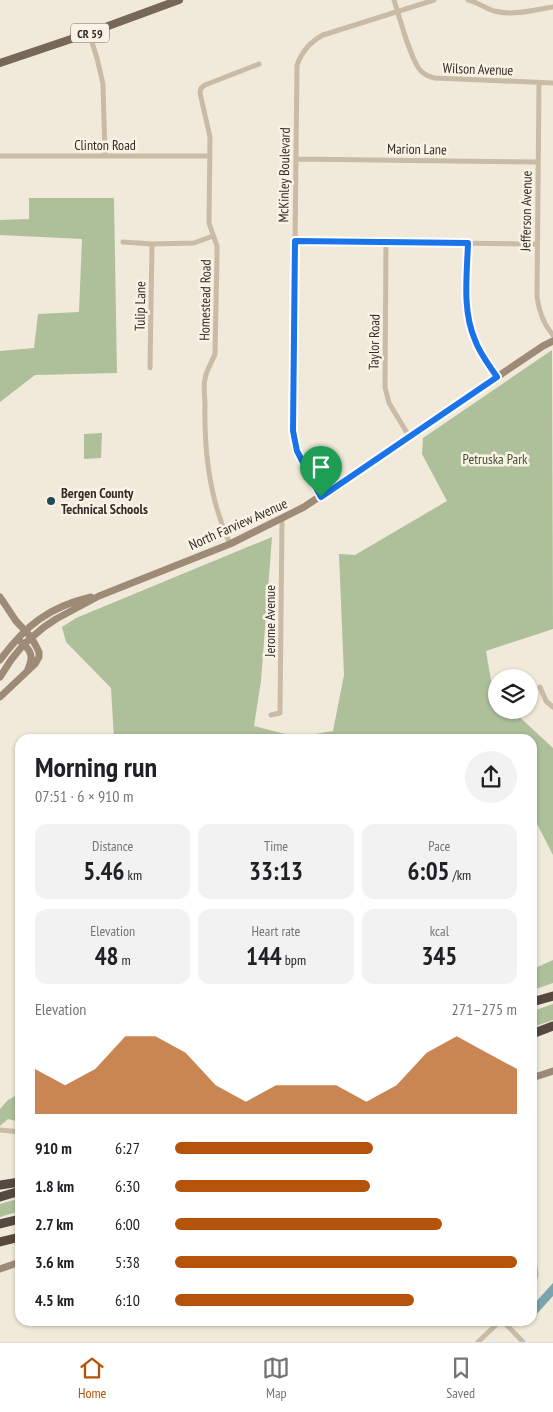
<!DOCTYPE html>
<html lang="en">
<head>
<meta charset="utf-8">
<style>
	:root { --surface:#fff; --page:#f2f2f2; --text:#202124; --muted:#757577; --line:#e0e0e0; --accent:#b45309 }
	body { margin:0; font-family:"PT Sans Narrow",sans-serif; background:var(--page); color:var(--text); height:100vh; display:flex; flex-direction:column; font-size:19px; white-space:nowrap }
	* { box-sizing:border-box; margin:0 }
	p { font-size:16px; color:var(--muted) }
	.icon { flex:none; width:28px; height:28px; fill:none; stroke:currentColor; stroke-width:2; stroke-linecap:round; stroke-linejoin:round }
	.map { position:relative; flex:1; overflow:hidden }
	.side { position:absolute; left:15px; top:734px; width:522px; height:592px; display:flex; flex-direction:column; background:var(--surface); border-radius:15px; box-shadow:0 1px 4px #0004 }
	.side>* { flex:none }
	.controls { position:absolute; left:488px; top:669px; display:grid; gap:10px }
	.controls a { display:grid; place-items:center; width:50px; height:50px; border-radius:50%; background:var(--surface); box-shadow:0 1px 4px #0004; font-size:25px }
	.pin { position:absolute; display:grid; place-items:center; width:42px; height:42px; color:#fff; margin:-51px -21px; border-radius:50% 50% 50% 0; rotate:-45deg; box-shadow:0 0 5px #0007 }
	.pin .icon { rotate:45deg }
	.round { display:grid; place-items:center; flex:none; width:52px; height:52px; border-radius:26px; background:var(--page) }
	.summary { display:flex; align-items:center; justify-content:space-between; height:85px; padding:0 20px }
	h1 { font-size:28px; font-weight:700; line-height:38px }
	.stats { display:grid; grid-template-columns:repeat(3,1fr); gap:8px; height:85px; padding:5px 20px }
	.stats div { display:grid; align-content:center; border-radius:12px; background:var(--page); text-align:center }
	.stats b { font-size:25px; font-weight:700 }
	.stats small { font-size:14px; font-weight:400 }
	.stats p { font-size:14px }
	.chart { height:140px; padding:10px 20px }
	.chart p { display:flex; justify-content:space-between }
	.chart svg { width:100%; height:90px; margin-top:5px; fill:var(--accent); opacity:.7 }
	ul { padding:0 20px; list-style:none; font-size:16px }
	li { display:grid; grid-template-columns:80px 60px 1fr; align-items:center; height:38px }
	li i { height:12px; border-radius:6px; background:var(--accent) }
	.tabs { display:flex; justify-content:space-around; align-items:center; height:70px; border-top:1px solid var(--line); background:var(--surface); font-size:14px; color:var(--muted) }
	.tabs a { display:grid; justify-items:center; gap:2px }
	.tabs .on { color:var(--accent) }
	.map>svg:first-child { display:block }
	.green { fill:#aec09a }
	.water { fill:#79a5ae }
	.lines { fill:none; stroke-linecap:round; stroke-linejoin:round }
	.street { stroke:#c9bba6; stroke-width:5 }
	.secondary { stroke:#9d8a77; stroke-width:7 }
	.primary { stroke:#776758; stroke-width:8 }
	.highway { stroke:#56493e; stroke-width:9 }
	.route-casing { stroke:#fff; stroke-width:10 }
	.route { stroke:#1a73e8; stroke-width:6 }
	.poi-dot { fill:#1d4b57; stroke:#f9f3e6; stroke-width:2 }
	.labels { text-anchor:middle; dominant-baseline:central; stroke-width:5; stroke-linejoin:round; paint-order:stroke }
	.shield { fill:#f9f3e6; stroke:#706860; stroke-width:1 }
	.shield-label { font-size:12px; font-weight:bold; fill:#352d27 }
	.street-label { font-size:14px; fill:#352d27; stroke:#f9f3e6 }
	.park-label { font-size:14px; fill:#3f532b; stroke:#f9f3e6 }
	.poi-label { font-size:14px; font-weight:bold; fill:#352d27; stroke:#f9f3e6; text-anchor:start }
</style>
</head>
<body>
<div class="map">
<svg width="553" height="1342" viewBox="0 0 553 1342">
	<rect width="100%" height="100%" fill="#f1eada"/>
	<path class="green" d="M29,198H114L117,373L35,375L0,402V351L34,348L38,314L79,312L82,239L0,235V220L29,219Z
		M552,350L553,629L486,651L493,692L496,695V710H512L553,748V855L533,816L532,739H114L111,688L66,642L62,627L76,618L272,537L261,681L254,726L297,737L333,731L344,675L339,554L355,555L447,501L422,454L423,438Z
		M102,433L101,458L84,459V434Z
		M553,960V983L533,990V969Z
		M553,1004V1020L533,1027V1011Z
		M20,1093V1122L8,1119L0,1126V1109L8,1100Z
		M20,1198V1211L0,1217V1204Z"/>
	<path class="water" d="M553,1283V1296L533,1318V1305Z"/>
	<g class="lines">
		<path class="street" d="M394,0C399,15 411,62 421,71C425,75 430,77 435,78L553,83
			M468,0C477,2 485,8 494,11C513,16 534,10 553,7
			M89,33L97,58L103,84L105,156
			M539,83L537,297C539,311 543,324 553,335
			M0,156H210
			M296,159L538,162
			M295,241L537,244
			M123,242L152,244L194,243L213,236
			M386,242L385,387L389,403L409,436
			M468,243C467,275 462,310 475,340C480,354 489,365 497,377
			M150,368L152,244
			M321,497L297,451L293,431L297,65C302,51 310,42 323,35L434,0
			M230,544C210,501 204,452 205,405C205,397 203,387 205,379C206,371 212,362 215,354L217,258V246L209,223L210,137L200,93L201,88L205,85L259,64
			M540,687L546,701L553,707
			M271,715L280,713L282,519
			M0,1130L20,1132
			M532,1245L536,1275L532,1287
			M503,1321L523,1342
			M478,1342L500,1321"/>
		<path class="secondary" d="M0,597L16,621L31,637L36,646L39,652V657L35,664L0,697
			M21,642C31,650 34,657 28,669
			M0,660C26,625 49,607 91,597
			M0,677L11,660L24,644L44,627L56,619L99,596L230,544L304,507L543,346L553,341
			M532,1078L553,1071
			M0,1269L20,1262"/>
		<path class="primary" d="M0,63L89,33L179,0"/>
		<path class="highway" d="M532,1002L553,996
			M532,1034L553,1026
			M0,1185L20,1182
			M0,1197L20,1191
			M0,1224L20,1219
			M0,1242L20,1237"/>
	</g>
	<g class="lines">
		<defs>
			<path id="route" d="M295,241L468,243C467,275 462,310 475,340C480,354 489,365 497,377L321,497L297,451L293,431Z"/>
		</defs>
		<use href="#route" class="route-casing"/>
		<use href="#route" class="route"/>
	</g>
	<circle class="poi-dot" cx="51" cy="501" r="5"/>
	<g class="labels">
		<rect class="shield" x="71" y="23.5" width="38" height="19" rx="4"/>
		<g class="shield-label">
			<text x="90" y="33">CR 59</text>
		</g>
		<g class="street-label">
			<text transform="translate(478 69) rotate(2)">Wilson Avenue</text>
			<text x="105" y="145">Clinton Road</text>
			<text transform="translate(417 149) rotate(1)">Marion Lane</text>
			<text transform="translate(284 175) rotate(-89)">McKinley Boulevard</text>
			<text transform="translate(526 211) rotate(-89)">Jefferson Avenue</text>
			<text transform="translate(205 300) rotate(-89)">Homestead Road</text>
			<text transform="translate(140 306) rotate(-89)">Tulip Lane</text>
			<text transform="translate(374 342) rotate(-89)">Taylor Road</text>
			<text transform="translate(238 524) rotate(-24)">North Farview Avenue</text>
			<text transform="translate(270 621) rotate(-90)">Jerome Avenue</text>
		</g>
		<g class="park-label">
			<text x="495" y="459">Petruska Park</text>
		</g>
		<g class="poi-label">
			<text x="61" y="493">Bergen County<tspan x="61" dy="16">Technical Schools</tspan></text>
		</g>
	</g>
</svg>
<div class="controls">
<a><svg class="icon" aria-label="layers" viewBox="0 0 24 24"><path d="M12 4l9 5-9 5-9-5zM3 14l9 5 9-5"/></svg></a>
</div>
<div class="pin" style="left:321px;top:497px;background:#1e9e55"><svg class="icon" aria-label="arrive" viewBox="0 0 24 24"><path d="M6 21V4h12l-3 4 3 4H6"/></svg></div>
<section class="side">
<div class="summary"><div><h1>Morning run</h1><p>07:51 · 6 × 910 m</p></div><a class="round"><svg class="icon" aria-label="share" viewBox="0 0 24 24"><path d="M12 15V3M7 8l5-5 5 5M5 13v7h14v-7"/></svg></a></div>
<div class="stats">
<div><p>Distance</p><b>5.46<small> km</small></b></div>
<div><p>Time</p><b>33:13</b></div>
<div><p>Pace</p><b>6:05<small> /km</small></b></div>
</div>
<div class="stats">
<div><p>Elevation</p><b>48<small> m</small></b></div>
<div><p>Heart rate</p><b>144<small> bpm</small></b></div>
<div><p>kcal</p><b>345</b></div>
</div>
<div class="chart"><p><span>Elevation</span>271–275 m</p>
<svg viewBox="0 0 160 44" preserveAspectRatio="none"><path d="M0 44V22L10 30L20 22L30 6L40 6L50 14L60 30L70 38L80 30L90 30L100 30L110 38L120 30L130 14L140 6L150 14L160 22V44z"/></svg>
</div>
<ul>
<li><b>910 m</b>6:27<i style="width:58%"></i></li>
<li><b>1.8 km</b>6:30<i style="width:57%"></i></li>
<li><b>2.7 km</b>6:00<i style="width:78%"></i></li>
<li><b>3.6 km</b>5:38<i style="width:100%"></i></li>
<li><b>4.5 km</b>6:10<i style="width:70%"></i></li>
</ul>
</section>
</div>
<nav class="tabs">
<a class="on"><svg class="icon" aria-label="home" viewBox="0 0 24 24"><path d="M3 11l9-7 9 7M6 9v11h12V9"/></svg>Home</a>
<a><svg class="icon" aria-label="map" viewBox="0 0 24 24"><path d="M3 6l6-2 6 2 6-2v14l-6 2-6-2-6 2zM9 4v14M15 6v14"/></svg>Map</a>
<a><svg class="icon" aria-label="saved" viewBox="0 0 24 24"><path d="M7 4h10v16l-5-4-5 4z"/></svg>Saved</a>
</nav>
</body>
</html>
